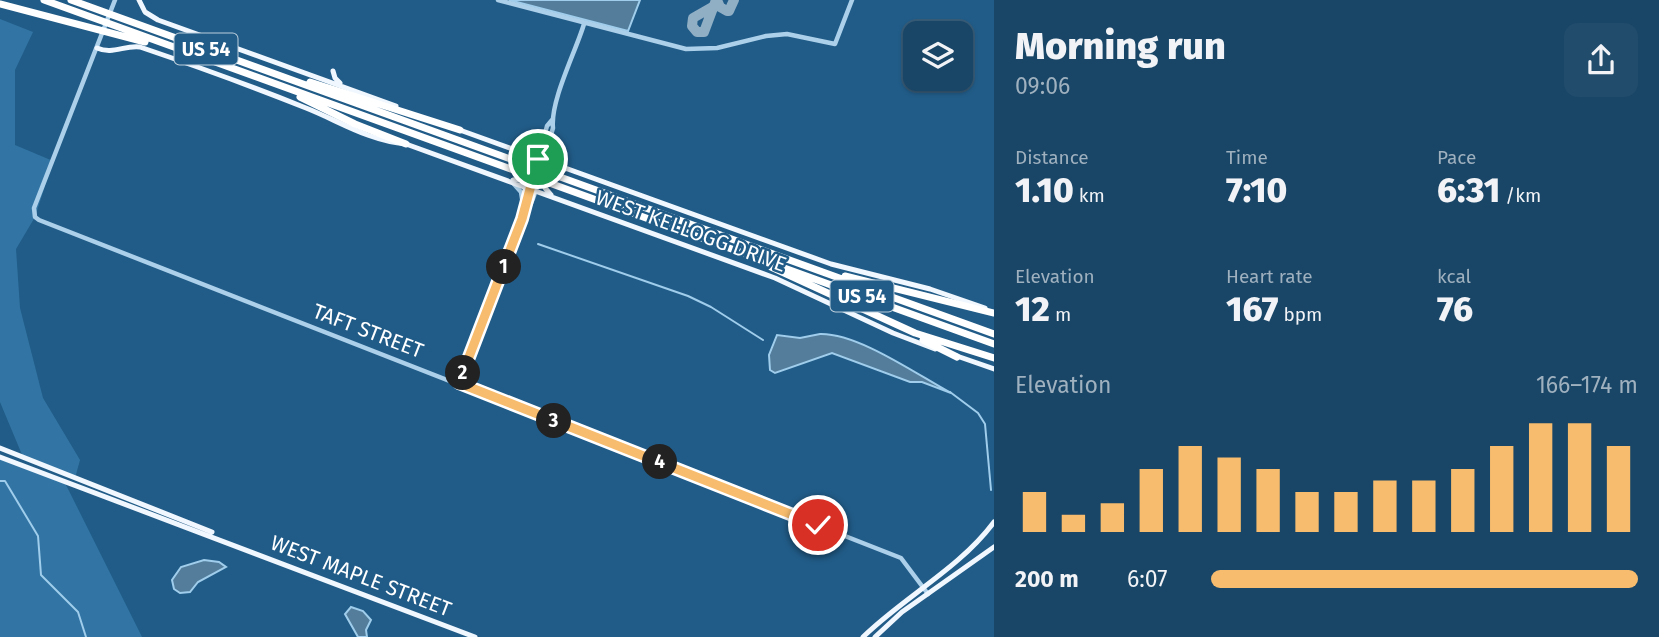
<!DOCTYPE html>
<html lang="en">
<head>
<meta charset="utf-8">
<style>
	:root { --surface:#194566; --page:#224c6c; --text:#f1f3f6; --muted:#9fb1bf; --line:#375d7a; --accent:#f7bc6d }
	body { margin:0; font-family:"Fira Sans",sans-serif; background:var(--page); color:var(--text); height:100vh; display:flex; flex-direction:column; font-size:26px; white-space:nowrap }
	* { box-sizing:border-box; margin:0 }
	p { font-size:23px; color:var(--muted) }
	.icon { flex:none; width:38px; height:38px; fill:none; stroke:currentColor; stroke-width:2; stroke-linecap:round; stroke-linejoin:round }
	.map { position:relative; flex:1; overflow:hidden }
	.side { display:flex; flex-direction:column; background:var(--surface); width:665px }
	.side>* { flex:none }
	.buttons { position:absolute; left:903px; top:21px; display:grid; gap:14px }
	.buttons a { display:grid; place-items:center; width:70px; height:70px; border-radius:14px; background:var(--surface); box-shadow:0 2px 5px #0004,0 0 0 2px var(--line); font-size:35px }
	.pin { position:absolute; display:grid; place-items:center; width:60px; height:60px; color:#fff; margin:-30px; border:4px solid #fff; border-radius:50%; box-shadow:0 2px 7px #0007 }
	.km { position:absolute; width:35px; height:35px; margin:-18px; border-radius:50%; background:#222; color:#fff; font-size:19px; line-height:35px; text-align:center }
	.round { display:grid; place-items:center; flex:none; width:74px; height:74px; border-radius:14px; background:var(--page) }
	.head { display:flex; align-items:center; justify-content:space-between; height:119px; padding:0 21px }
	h1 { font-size:38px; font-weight:800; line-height:52px }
	.figures { display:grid; grid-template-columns:repeat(3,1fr); gap:10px; height:119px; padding:7px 21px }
	.figures div { display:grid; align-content:center }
	.figures b { font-size:35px; font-weight:800 }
	.figures small { font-size:19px; font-weight:400 }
	.figures p { font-size:19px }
	.chart { height:196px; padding:14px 21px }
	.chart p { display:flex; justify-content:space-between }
	.chart svg { width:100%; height:126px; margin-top:7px; stroke:var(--accent); stroke-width:6 }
	ul { padding:0 21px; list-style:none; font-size:23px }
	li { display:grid; grid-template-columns:112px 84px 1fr; align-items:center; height:52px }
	li i { height:18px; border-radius:9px; background:var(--accent) }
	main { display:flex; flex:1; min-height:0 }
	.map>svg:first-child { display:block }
	.green { fill:#3275a4 }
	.water { fill:#537d9b; stroke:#9fcdeb; stroke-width:2 }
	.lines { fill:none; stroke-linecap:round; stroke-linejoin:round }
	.stream { stroke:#9fcdeb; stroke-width:2 }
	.taxiway { stroke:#90aec4; stroke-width:10 }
	.minor { stroke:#acd0ea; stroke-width:4.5 }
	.major { stroke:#f0f7fe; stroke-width:5 }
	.highway { stroke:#fff; stroke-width:7 }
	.route-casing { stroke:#fff; stroke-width:14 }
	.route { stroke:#f7bc6d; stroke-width:9 }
	.labels { text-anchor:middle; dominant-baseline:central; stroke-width:5; stroke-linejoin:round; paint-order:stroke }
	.shield { fill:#215c88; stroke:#bccedb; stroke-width:2 }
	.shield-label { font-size:19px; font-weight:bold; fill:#fff }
	.street-label { font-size:21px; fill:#fff; stroke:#215c88 }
</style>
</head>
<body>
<main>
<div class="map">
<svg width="994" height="637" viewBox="0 0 994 637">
	<rect width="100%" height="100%" fill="#215c88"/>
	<path class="green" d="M0,19L33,32L15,70V145L53,161L35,217L16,249L20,308L43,398L80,460L75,478L23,457L0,402Z
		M0,456L64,481L142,637H0Z"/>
	<path class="water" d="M509,0H640L628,31Z
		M820,334C858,333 916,374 951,393L922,382H910L832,353L775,373L770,370L769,355L777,335L800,338Z
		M204,560L219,562L226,567L198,582L190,592L180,593L174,589L172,580L181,567Z
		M351,607L363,611L371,620L366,630L367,637H358L345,614Z"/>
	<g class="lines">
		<path class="stream" d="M538,244L688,296L711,307L763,340
			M950,392L978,413L985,424L991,490
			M0,481H5L38,536L41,575L78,612L86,637"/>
		<path class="taxiway" d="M717,0L720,7L727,11H729L734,0
			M714,6L693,18L692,26L697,32H704L716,0"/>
		<path class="minor" d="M115,0L34,208L35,217L39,220L901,558L928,594
			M498,0L686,49L717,48L766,36L787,34L835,44L852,0
			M524,154L535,150L540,144
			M513,183L521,192L523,205
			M522,219C537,202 546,150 553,128C550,101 576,51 584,24
			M459,383L522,219L547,126L552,120"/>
		<path class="major" d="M139,0L145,12L158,20L396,106
			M97,48C113,55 124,45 140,47C196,66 251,86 306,108C339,121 369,141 406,144L775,278L893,333L935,349
			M333,71L335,78L340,83
			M457,129L831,264L930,289L985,308
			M513,180L522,179C529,171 529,161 520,154
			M551,195L545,188C546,175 551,169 565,169
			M954,355L994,369
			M0,448L212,532
			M0,457L475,637
			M863,637C905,596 959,569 994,522
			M875,637L902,612L994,547"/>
		<path class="highway" d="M44,0L994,344
			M71,0L994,334
			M0,4L145,42
			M310,82L460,130
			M300,97L355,124L406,144
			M771,267L915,333L994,358
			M845,276L994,313
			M923,340L957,357"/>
	</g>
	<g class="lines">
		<defs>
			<path id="route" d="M538,159L522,219L459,383L818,525"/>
		</defs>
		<use href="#route" class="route-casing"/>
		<use href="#route" class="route"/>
	</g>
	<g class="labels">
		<g class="shield">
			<rect x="174.5" y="33.5" width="63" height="31" rx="5"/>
			<rect x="830.5" y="280.5" width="63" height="31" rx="5"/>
		</g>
		<g class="shield-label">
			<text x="206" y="49">US 54</text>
			<text x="862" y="296">US 54</text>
		</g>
		<g class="street-label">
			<text transform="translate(691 231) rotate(20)">WEST KELLOGG DRIVE</text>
			<text transform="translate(368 331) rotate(21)">TAFT STREET</text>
			<text transform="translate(361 576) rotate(21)">WEST MAPLE STREET</text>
		</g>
	</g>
</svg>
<div class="buttons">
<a><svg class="icon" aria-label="layers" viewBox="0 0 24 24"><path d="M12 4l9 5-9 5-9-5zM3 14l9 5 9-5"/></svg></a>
</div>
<div class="pin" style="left:538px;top:159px;background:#1e9e55"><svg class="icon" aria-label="arrive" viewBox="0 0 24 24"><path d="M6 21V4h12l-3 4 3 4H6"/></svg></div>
<div class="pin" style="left:818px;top:525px;background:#d93025"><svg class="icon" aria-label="check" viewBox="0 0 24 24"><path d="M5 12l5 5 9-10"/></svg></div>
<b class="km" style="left:504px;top:267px">1</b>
<b class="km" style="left:463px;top:373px">2</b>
<b class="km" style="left:554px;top:421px">3</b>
<b class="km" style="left:660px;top:462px">4</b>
</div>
<section class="side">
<div class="head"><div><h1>Morning run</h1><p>09:06</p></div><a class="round"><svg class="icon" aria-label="share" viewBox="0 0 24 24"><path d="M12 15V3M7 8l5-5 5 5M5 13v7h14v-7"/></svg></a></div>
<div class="figures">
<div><p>Distance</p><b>1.10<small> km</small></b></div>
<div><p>Time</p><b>7:10</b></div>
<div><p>Pace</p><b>6:31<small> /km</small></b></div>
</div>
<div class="figures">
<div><p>Elevation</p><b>12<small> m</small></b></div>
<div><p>Heart rate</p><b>167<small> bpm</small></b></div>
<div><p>kcal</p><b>76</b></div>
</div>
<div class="chart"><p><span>Elevation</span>166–174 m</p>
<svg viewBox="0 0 160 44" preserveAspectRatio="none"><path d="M5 44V30M15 44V38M25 44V34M35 44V22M45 44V14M55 44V18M65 44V22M75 44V30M85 44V30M95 44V26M105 44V26M115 44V22M125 44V14M135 44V6M145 44V6M155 44V14"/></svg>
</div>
<ul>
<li><b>200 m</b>6:07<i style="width:100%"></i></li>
</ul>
</section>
</main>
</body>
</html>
